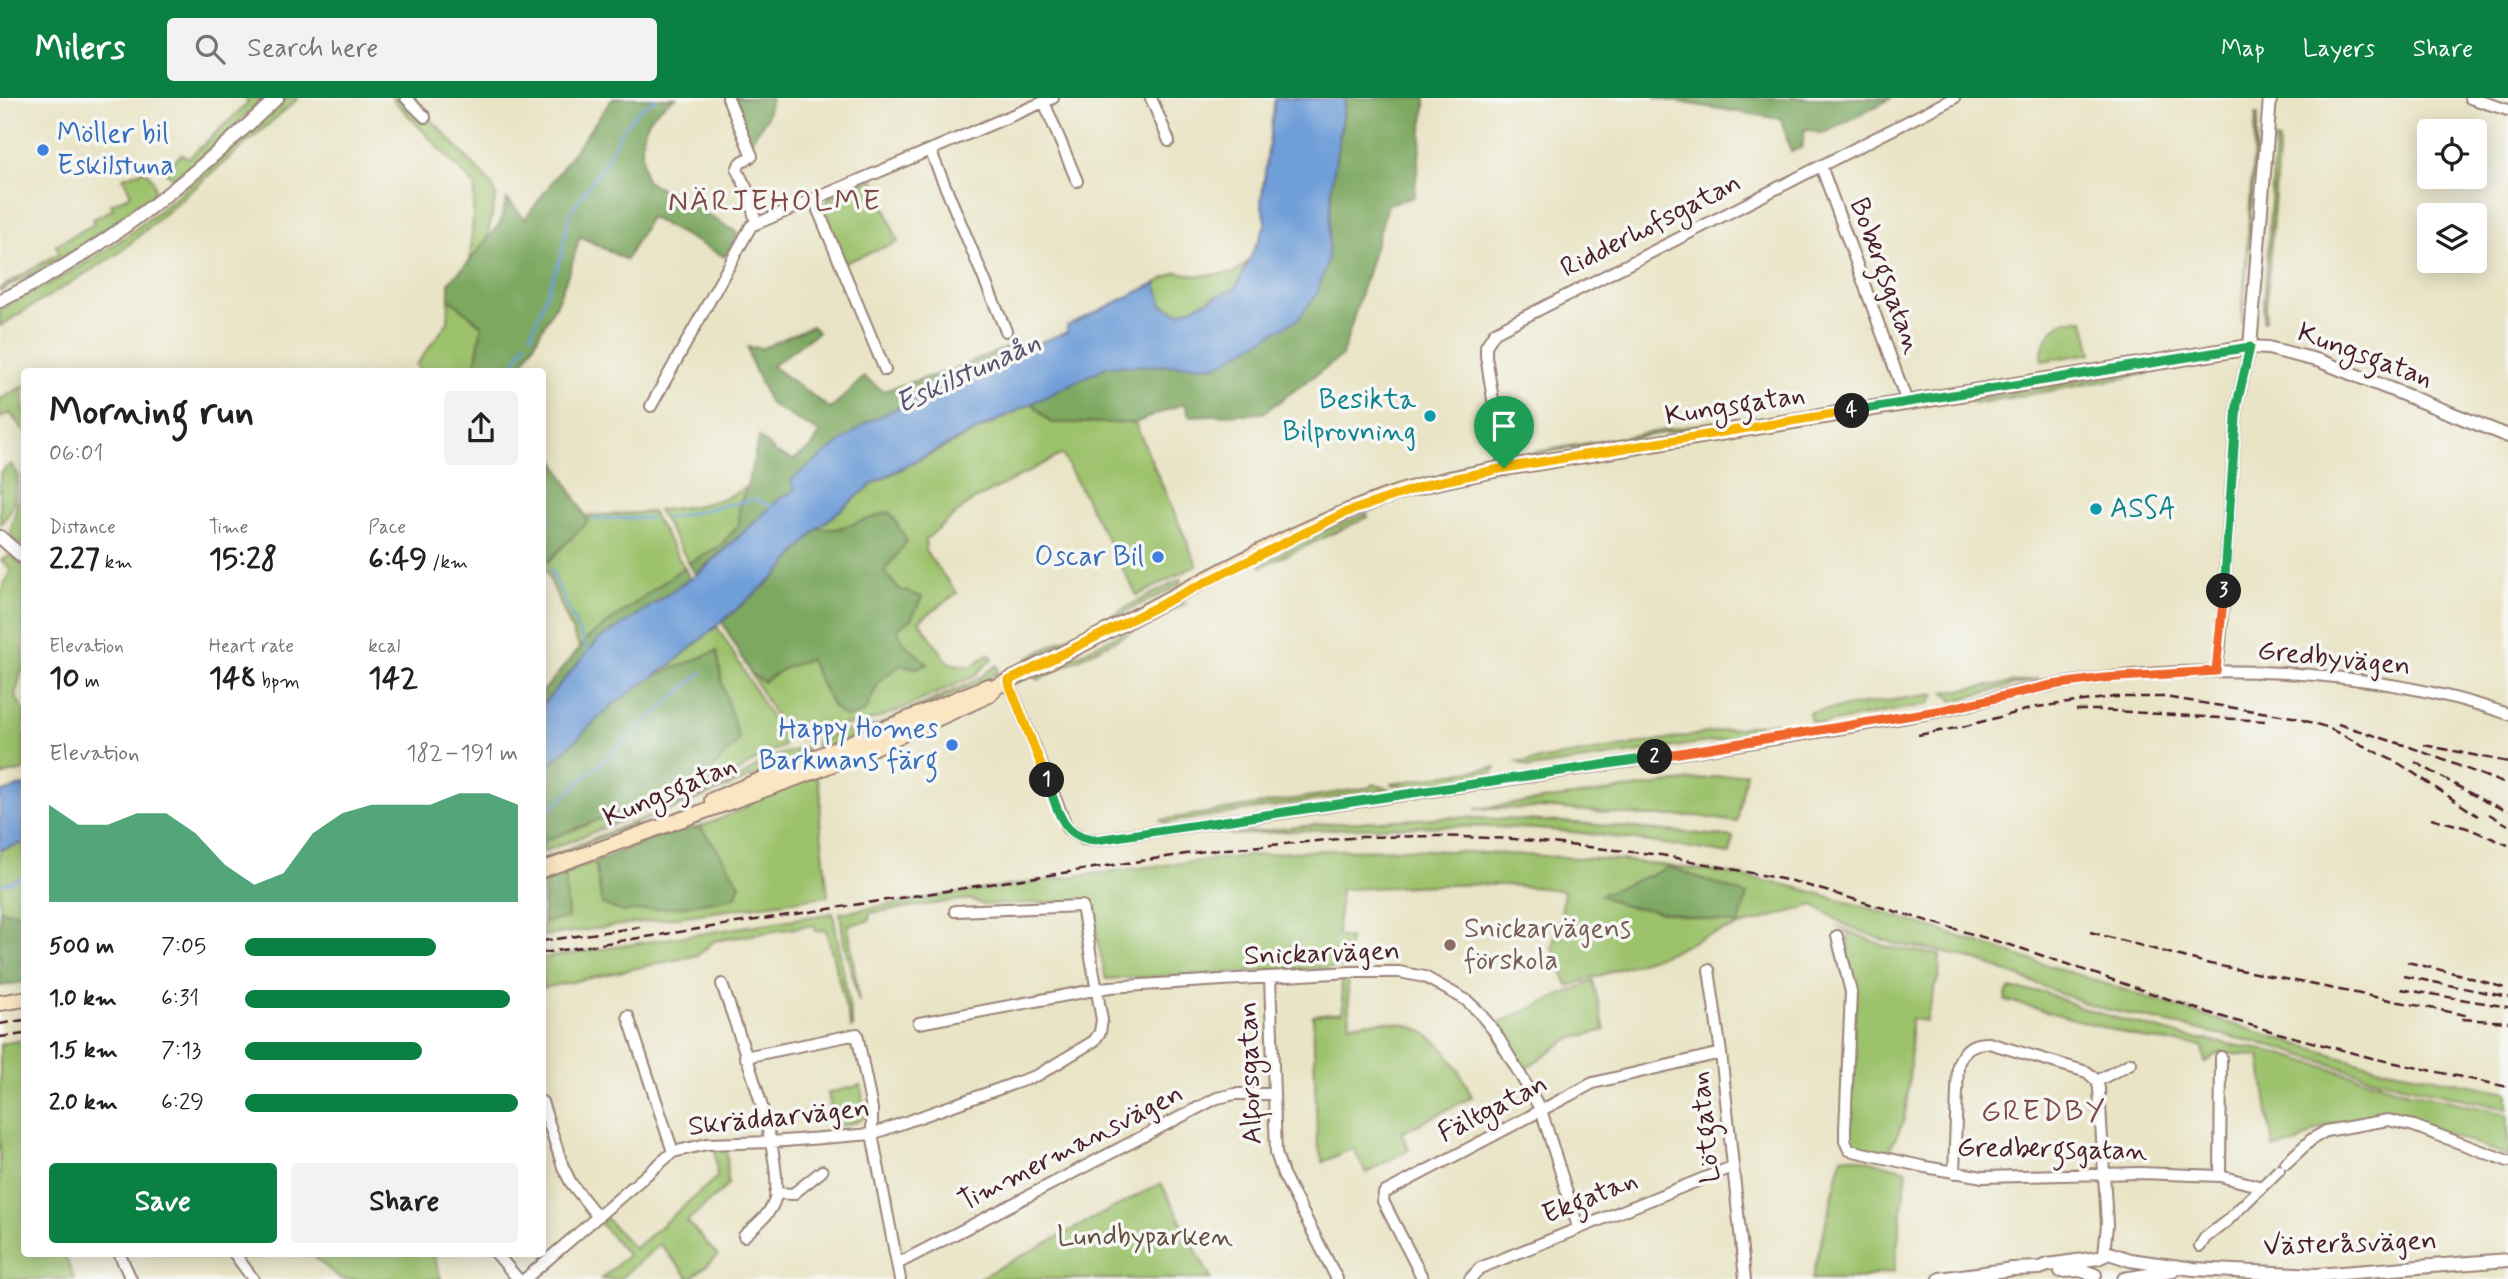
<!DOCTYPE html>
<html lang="en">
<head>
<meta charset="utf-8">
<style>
	:root { --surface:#fff; --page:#f2f2f2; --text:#202124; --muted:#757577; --accent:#0b8043 }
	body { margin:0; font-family:Mynerve,sans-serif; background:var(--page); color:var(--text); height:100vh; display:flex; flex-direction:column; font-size:26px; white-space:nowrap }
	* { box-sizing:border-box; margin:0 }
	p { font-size:23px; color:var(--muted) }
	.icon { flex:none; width:38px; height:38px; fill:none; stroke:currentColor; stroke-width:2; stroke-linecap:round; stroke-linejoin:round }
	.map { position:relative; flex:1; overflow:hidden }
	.sheet { position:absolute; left:21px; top:270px; width:525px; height:889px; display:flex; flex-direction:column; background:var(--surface); border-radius:7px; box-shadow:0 4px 18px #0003 }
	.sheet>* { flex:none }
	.tools { position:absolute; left:2417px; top:21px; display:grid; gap:14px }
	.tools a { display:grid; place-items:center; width:70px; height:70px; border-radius:7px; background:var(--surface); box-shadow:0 4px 18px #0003; font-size:35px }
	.pin { position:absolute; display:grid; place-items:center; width:60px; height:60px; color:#fff; margin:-72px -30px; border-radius:50% 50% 50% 0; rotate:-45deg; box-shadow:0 0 7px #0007 }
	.pin .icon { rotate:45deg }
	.km { position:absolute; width:35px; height:35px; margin:-18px; border-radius:50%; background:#222; color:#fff; font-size:19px; line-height:35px; text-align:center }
	.round { display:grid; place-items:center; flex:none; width:74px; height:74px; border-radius:7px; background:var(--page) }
	.headline { display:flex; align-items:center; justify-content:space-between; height:119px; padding:0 28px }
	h1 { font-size:38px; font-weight:700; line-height:52px }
	.figures { display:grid; grid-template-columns:repeat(3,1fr); gap:10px; height:119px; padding:7px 28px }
	.figures div { display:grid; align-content:center }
	.figures b { font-size:30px; font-weight:700 }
	.figures small { font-size:19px; font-weight:400 }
	.figures p { font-size:19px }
	.chart { height:196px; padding:14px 28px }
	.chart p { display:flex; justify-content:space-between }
	.chart svg { width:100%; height:126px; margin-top:7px; fill:var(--accent); opacity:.7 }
	.button { display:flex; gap:14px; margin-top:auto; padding:14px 28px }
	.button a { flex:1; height:80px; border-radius:7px; background:var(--accent); color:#fff; font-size:28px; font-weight:700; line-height:80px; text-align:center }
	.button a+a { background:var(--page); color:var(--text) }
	ul { padding:0 28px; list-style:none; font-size:23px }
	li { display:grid; grid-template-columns:112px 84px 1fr; align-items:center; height:52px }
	li i { height:18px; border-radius:9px; background:var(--accent) }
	header { display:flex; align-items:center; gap:42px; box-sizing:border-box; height:98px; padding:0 35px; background:var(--accent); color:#fff }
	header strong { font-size:33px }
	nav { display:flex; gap:38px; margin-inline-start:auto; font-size:24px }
	.search { width:490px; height:63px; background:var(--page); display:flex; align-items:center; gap:18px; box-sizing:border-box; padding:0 24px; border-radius:7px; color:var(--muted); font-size:26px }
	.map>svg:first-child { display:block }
	.green { fill:#9cc26c; stroke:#73704c; stroke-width:2 }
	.forest { fill:#7da860; stroke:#646446; stroke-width:2 }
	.water { fill:#6f9ed8; stroke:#5c5e82; stroke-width:2 }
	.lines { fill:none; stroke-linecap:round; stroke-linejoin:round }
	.stream { stroke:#6f9ed8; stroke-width:2.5 }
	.minor-casing { stroke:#9a8278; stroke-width:14 }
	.tertiary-casing { stroke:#9a8278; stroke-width:16 }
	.secondary-casing { stroke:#9a8278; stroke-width:18 }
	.minor { stroke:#fff; stroke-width:10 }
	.tertiary { stroke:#fff; stroke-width:12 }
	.secondary { stroke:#fbe6c3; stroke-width:14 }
	.rail { stroke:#4a1f2b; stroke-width:2.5; stroke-dasharray:10 5; stroke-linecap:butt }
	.split-1-casing { stroke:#fff; stroke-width:14 }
	.split-2-casing { stroke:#fff; stroke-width:14 }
	.split-3-casing { stroke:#fff; stroke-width:14 }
	.split-4-casing { stroke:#fff; stroke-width:14 }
	.split-5-casing { stroke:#fff; stroke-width:14 }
	.split-1 { stroke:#f5b400; stroke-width:9 }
	.split-2 { stroke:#22a559; stroke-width:9 }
	.split-3 { stroke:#f0652b; stroke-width:9 }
	.split-4 { stroke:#22a559; stroke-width:9 }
	.split-5 { stroke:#f5b400; stroke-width:9 }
	.shop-dot { fill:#3f7fe0; stroke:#f6f6f2; stroke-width:2.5 }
	.culture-dot { fill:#0f9aa8; stroke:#f6f6f2; stroke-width:2.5 }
	.education-dot { fill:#8d6e63; stroke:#f6f6f2; stroke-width:2.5 }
	.labels { text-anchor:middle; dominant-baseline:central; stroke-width:7; stroke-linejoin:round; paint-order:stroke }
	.shop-label { font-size:28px; fill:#366cbe; stroke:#f6f6f2; text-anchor:end }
	.street-label { font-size:28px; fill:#4a1f2b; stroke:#f6f6f2 }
	.culture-label { font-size:28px; fill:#0d838f; stroke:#f6f6f2; text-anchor:end }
	.education-label { font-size:28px; fill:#785e54; stroke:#f6f6f2; text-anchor:start }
	.park-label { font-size:28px; fill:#63503e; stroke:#f6f6f2 }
	.neighbourhood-label { font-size:30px; letter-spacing:2px; fill:#7f4947; stroke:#f6f6f2 }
	.water-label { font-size:30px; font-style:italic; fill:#595270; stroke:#f6f6f2 }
</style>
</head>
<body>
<header>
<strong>Milers</strong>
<div class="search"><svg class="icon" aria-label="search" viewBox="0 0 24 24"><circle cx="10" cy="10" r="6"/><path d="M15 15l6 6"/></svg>Search here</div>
<nav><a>Map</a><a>Layers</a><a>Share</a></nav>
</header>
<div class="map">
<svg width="2508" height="1181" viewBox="0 0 2508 1181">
	<rect width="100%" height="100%" fill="#f6f6f2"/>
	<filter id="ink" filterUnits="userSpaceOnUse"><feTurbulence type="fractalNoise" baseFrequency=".0143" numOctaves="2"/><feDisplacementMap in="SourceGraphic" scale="14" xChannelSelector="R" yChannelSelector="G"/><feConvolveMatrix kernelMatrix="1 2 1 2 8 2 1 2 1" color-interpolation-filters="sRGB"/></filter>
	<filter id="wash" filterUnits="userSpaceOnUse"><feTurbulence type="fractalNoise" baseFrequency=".00686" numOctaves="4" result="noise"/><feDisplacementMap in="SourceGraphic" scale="28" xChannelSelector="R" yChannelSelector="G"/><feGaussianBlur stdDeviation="1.57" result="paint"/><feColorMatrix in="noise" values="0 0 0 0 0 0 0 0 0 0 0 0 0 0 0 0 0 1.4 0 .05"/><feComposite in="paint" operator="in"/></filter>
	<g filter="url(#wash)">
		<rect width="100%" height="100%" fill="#e9e4c5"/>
		<path class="green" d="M245,0H264L191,68L173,79L166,75V70L182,56L189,60L248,5Z
			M287,0H299L119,155L0,228V211C44,189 89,166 129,136C185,94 235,47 287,0Z
			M392,0H399L423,23L431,21L492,87L496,97L487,141L470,163L475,88Z
			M2256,16H2258V23L2242,225Z
			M2275,42L2279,43L2265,223H2263Z
			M145,72L153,82L155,92L150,101L70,155L0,193V190L59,155L56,147L94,126L93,121L113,111L111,106L131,97L123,79Z
			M874,81L898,144L844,165C840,152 819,112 828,101C835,93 863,85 874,81Z
			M1248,164L1236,190L1180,215L1162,207L1156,185L1177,174L1198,178L1234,175Z
			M449,200L482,228L474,273H420L416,267L448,224Z
			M2066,222H2084L2092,255L2042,263C2041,244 2049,232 2066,222Z
			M2148,272V276L1973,306V301Z
			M24,288V333L10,315L0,320V301Z
			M1032,305L1051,325H1135L1197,467L1137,498L1062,356L970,404L926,441L925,453L957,495L919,523L949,565L971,569L988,556L993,560L973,579L900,612L864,625L844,627L805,641H792L784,633L750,574L763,584L783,571L809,560L833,609L864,615L880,582L901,567L916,570L927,567L904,545L897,531L899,491L884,474L890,415L836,431H817L874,385Z
			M1737,320L1739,323L1523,358L1529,355Z
			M11,366L18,376C16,393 14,415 0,426V375Z
			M24,375V449L12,439L11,432Z
			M747,389L739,409V427L720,448L689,465L658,412C692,409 717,406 747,389Z
			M652,414L684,469L588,540L580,551L542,463H548L588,422L584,418Z
			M1367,415L1368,419L1261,469L1260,466L1304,442Z
			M9,458H12L24,469V571L22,572L15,598L24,612V672L0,678V496L11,471L1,462Z
			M1181,481L1180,487L1027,563V560Z
			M1181,505L1186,506L1038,582L1035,578Z
			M717,528L784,641L783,649L767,655L725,682L543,754V743L592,725L722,585L717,553L652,579L673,565Z
			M997,567L998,574L982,584L818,655L816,643L837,635L878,627L975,583Z
			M2039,581L1953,603L1944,594Z
			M1935,596L1929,606L1823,626L1811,623L1809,614Z
			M1776,624V631L1750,638L1530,670L1515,663L1525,664Z
			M805,649L810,656L543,763V761L735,683L769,660Z
			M1496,669L1493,674C1469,682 1413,693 1390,686Z
			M1746,675L1737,724L1697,718H1644L1553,710L1475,711Z
			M816,677L821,695L820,724L828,798L543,838V824L568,820L565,774L595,764L602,806L740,787L717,751L700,729L744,711L755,700Z
			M1372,686L1391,691L1166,725L1161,722L1371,689Z
			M1456,719L1565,724L1733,739L1730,756C1670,747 1611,737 1550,732C1444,724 1336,730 1230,737L1321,726Z
			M24,745V816L0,812V752Z
			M1408,751L1620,762L1726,775L1795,789L1879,813L2212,920L2327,955L2377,969L2508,994V1011L2376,981L2277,949L2092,908L1980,863L1933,852L1895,846L1847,828L1814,807L1702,839L1674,853L1568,888L1552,849L1561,817L1564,793C1496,781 1410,789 1341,791L1337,838L1349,840L1348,869L1106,881L1089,803L984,807L968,801L870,815L869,823L848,827L859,904L844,845L840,815C988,789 1142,767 1291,754C1330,751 1369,752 1408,751Z
			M833,815L853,930H851L826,832L816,833L814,827L714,843L698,857L543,890V860Z
			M1836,828L1887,849L1940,857L1939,877L1926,923L1911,921C1911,955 1910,988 1904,1021C1901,1034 1891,1043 1889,1056L1853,1047L1849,1039L1855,903L1854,886L1845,849L1849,840L1848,834Z
			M1341,881H1347L1350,926C1366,925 1383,922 1399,925C1438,932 1458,967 1472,999L1401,1035L1409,1051L1366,1075L1353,1050L1323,1064L1317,1043L1313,917L1343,914Z
			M1593,883L1605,932L1567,942L1523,972L1496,926Z
			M2011,891L2044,894L2081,910L2182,938L2275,954L2401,992L2508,1016V1058L2398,1018L2365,1020L2337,1025L2317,1032L2296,1046L2273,1050L2260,958L2218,955L2205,965L2202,948L2149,942L2005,902L2007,894Z
			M24,942V1155H64L74,1181H0V946Z
			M861,987L865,1019L857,1024L834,1029L828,995Z
			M715,1052H727L728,1087L687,1123L718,1158L690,1181L660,1146L620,1181H601L628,1157L600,1125L606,1120L634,1151L717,1079Z
			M1850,1058L1907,1072L1894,1173L1855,1181H1812L1842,1059Z
			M1161,1085L1211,1181H977Z
			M314,1155H433L441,1181H341L316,1161Z"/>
		<path class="forest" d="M613,0H675C638,21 638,45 646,83L680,100L738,135L725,159L650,119L626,162L580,138L571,169L557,204L519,273H474L482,228L449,200V184L470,163L500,125L507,101L525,121Z
			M732,0H771L766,21L750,44Z
			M1346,0H1426L1414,99L1388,106L1342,258L1263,315L1189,318L1185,305L1135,325H1051L1032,305L1108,268L1218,267L1328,161L1332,85Z
			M1654,0H1892L1823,36L1805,31L1802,49L1791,54L1781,21Z
			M812,228L818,234L772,268L831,311L864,279L883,293L954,271L1018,245L1022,251L866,325L795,393L782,399L695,477L689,465L720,448L739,427V409L747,389L759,339L776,355L793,362L812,349L820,335L770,306L750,261L748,249L763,250Z
			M543,342L588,423L548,464L542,463Z
			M890,414L907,443L884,474L899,491L922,499L911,521L897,531L904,545L928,566L916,570L901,567L880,582L864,615L846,620L833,609L809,561L783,571L763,584L750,574L722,524L778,476L817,431H836Z
			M684,469L690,480L631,522L598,542L543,606V593L588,540Z
			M717,553L722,585L739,642L702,682L543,743V673L613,606L652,579Z
			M700,729L717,751L740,787L735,799L679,809L623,814L602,806L595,764C628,750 664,734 700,729Z
			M1670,769L1747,797L1739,827L1621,807L1600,797Z
			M565,774L568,820L543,824V783Z
			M0,812L24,816V884L0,888Z"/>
		<path class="water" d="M1275,0L1345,1L1332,85L1328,161L1317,196L1298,221L1218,267L1108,268L914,363L874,385L817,431L778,476L673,565L613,606L543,673V606L598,542L631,522L703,472L782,399L795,393L791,382L866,325L1022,251L1067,234V228L1156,185L1162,207L1179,215L1236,190L1266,126L1261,104Z
			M24,687V745L0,752V695Z"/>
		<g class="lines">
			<path class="stream" d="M531,237L562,156L569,116L606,63L622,32L640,11L657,0
				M510,273L526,244
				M542,393L549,419L542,434
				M667,420L755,401L775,410
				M591,421L650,420
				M550,470L589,556
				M542,715L551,710L702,574
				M0,787L24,779"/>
		</g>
	</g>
	<g filter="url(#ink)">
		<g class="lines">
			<defs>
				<path id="minor" d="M406,0L425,19
					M728,0L752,58L740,65L737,72L749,95L756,125
					M1151,0L1169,43
					M2470,0L2508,12
					M1044,4L1077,83
					M930,52L1006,233
					M1821,68L1907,304
					M816,100L818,112L885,272
					M651,308L751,128L1053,0
					M1504,370L1486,258V248L1495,234L1954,0
					M2216,573L2220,547L2237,306L2250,249
					M1008,583L1067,730L1084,741L1096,742C1304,711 1513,682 1721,649C1795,638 1868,627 1941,613C1979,605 2015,593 2053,587C2195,563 2372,569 2508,616
					M1837,838L1851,894L1845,1032V1043L1849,1052L1925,1069L1983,1079L2140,1075L2220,1078L2262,1089
					M1709,872L1721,955L1745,1181
					M1270,879L1276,1055L1283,1076L1337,1181
					M722,886C737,932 785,1058 775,1101C771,1116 755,1128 744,1138
					M628,918L673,1054
					M919,925L1110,889L1350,874H1399L1425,879L1466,902L1478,913L1495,934L1541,1012L1578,1129
					M745,959L857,936L872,1011V1036L900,1181
					M2097,983L2131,965
					M542,1004L563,1069L571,1085L597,1118
					M2286,1065L2312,1041L2326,1033L2388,1022L2414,1028L2508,1063
					M1954,1075L1958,967C1963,951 1973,944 1989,945L2087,974L2097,983L2099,990L2107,1127L2104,1156
					M2220,1078L2221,959
					M775,1095L793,1096L822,1073
					M2200,1148L2205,1140L2228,1122L2279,1072
					M119,1155L131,1181
					M234,1155L253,1181
					M496,1155L518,1181
					M897,1166L1217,1000L1235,996H1273
					M525,1181L673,1054L707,1046L771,1044L872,1036L1038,977L1094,943L1100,934L1102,922L1082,808L955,813
					M1423,1181L1383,1103L1384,1095L1593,985L1721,955
					M1470,1181L1480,1170L1732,1069"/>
				<path id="tertiary" d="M2270,0L2250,249L2268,250L2320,263L2508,338
					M0,203C109,150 189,82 277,0
					M0,439L24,460
					M2061,1173L2080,1172L2095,1177
					M1940,1181L2013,1171L2040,1170L2048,1167L2098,1160L2109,1155L2130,1162L2194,1171L2316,1177L2508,1162
					M2124,1181L2172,1173"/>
				<path id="secondary" d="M712,702L988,588
					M542,772L818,672L872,650L989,597L997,588C1128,529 1250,448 1385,399C1424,385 1464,378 1504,370L2250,249
					M0,905L24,901"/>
			</defs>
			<use href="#minor" class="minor-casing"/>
			<use href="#tertiary" class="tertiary-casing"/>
			<use href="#secondary" class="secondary-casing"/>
			<use href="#minor" class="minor"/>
			<use href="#tertiary" class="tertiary"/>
			<use href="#secondary" class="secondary"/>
			<path class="rail" d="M2076,612H2100L2265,623
				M2338,626L2410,649L2503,685
				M1918,637L1962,629L2037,609L2114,599H2164L2293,619L2326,629L2400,666L2478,718
				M2424,647L2508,664
				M2415,664L2484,703L2508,713
				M2489,716L2508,727
				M2431,720L2467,730L2508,747
				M2090,834L2210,866L2470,918
				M542,843L640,829
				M542,855L1205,753L1361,739L1439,738L1514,741L1661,757L1792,783L2023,851L2206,914L2267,932L2372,960L2508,989
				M2407,864L2458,876L2505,890
				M2404,878L2508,899
				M2401,891L2508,909
				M2462,921L2508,924
				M0,926L24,922
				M0,939L24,936"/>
		</g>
	</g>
	<g class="lines" filter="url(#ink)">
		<defs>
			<path id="split-1" d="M1047,682L1008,583L1344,415L1429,386L1504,370"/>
			<path id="split-2" d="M1047,682C1057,710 1061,740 1096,742L1655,659"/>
			<path id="split-3" d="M1655,659L1943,612L2052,587L2104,580L2216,573L2224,493"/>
			<path id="split-4" d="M1852,313L2250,249L2237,306L2224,493"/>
			<path id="split-5" d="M1504,370L1852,313"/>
		</defs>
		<use href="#split-1" class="split-1-casing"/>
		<use href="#split-2" class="split-2-casing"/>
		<use href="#split-3" class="split-3-casing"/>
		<use href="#split-4" class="split-4-casing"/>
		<use href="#split-5" class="split-5-casing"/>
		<use href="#split-1" class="split-1"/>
		<use href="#split-2" class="split-2"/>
		<use href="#split-3" class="split-3"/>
		<use href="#split-4" class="split-4"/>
		<use href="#split-5" class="split-5"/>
	</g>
	<g class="shop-dot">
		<circle cx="43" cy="52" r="7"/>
		<circle cx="1158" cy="459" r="7"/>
		<circle cx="952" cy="647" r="7"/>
	</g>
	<g class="culture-dot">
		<circle cx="1430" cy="318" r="7"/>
		<circle cx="2096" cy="411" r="7"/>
	</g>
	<circle class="education-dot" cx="1450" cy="847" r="7"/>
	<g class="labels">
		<g class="shop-label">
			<text x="57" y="36" text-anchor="start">Möller bil<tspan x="57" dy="32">Eskilstuna</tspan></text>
			<text x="1144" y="459">Oscar Bil</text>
			<text x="938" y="631">Happy Homes<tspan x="938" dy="32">Barkmans färg</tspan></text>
		</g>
		<g class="street-label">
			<text transform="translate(1651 128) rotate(-27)">Ridderhofsgatan</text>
			<text transform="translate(1885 178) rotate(70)">Bobergsgatan</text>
			<text transform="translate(2365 258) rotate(20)">Kungsgatan</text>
			<text transform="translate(1735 308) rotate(-9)">Kungsgatan</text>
			<text transform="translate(2334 561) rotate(6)">Gredbyvägen</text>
			<text transform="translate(670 694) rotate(-23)">Kungsgatan</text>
			<text transform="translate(1322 856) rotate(-2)">Snickarvägen</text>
			<text transform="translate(1251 975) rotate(-92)">Alforsgatan</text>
			<text transform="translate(1493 1011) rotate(-27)">Fältgatan</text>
			<text transform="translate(779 1020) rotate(-6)">Skräddarvägen</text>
			<text transform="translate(1706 1029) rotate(-96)">Lötgatan</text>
			<text transform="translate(1071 1050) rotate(-27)">Timmermansvägen</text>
			<text transform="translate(2052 1052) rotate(1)">Gredbergsgatan</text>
			<text transform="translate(1590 1100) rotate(-22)">Ekgatan</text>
			<text transform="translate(2350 1146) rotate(-2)">Västeråsvägen</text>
		</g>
		<g class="culture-label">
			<text x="1416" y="302">Besikta<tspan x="1416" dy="32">Bilprovning</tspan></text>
			<text x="2110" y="411" text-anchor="start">ASSA</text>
		</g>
		<g class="education-label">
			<text x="1464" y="831">Snickarvägens<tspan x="1464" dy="32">förskola</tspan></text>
		</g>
		<g class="park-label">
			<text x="1145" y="1139">Lundbyparken</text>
		</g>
		<g class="neighbourhood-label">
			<text x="775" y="103">NÄRJEHOLME</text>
			<text x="2044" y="1013">GREDBY</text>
		</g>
		<g class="water-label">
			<text transform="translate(968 275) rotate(-25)">Eskilstunaån</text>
		</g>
	</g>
</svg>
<div class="tools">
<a><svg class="icon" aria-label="locate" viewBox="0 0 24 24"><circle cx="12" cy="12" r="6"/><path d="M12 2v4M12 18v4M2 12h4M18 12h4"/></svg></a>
<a><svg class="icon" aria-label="layers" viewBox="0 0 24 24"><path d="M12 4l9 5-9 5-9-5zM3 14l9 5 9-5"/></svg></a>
</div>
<div class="pin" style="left:1504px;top:370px;background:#1e9e55"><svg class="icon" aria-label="arrive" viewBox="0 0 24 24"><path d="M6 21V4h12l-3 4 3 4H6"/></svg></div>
<b class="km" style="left:1047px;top:682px">1</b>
<b class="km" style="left:1655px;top:659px">2</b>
<b class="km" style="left:2224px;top:493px">3</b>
<b class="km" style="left:1852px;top:313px">4</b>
<section class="sheet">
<div class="headline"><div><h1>Morning run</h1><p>06:01</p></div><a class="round"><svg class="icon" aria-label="share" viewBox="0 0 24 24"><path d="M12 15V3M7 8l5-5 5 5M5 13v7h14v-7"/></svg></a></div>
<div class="figures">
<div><p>Distance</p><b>2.27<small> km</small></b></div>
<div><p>Time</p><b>15:28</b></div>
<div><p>Pace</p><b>6:49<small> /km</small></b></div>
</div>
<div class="figures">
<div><p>Elevation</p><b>10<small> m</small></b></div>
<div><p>Heart rate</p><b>148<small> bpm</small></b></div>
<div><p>kcal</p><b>142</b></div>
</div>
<div class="chart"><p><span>Elevation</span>182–191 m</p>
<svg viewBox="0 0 160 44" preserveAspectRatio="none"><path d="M0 44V10L10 17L20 17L30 13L40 13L50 20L60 31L70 38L80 34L90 20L100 13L110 10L120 10L130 10L140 6L150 6L160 10V44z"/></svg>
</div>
<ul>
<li><b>500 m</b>7:05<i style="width:70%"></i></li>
<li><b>1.0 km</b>6:31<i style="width:97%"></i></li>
<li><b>1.5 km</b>7:13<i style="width:65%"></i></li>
<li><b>2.0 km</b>6:29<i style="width:100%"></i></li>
</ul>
<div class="button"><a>Save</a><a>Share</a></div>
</section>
</div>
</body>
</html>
